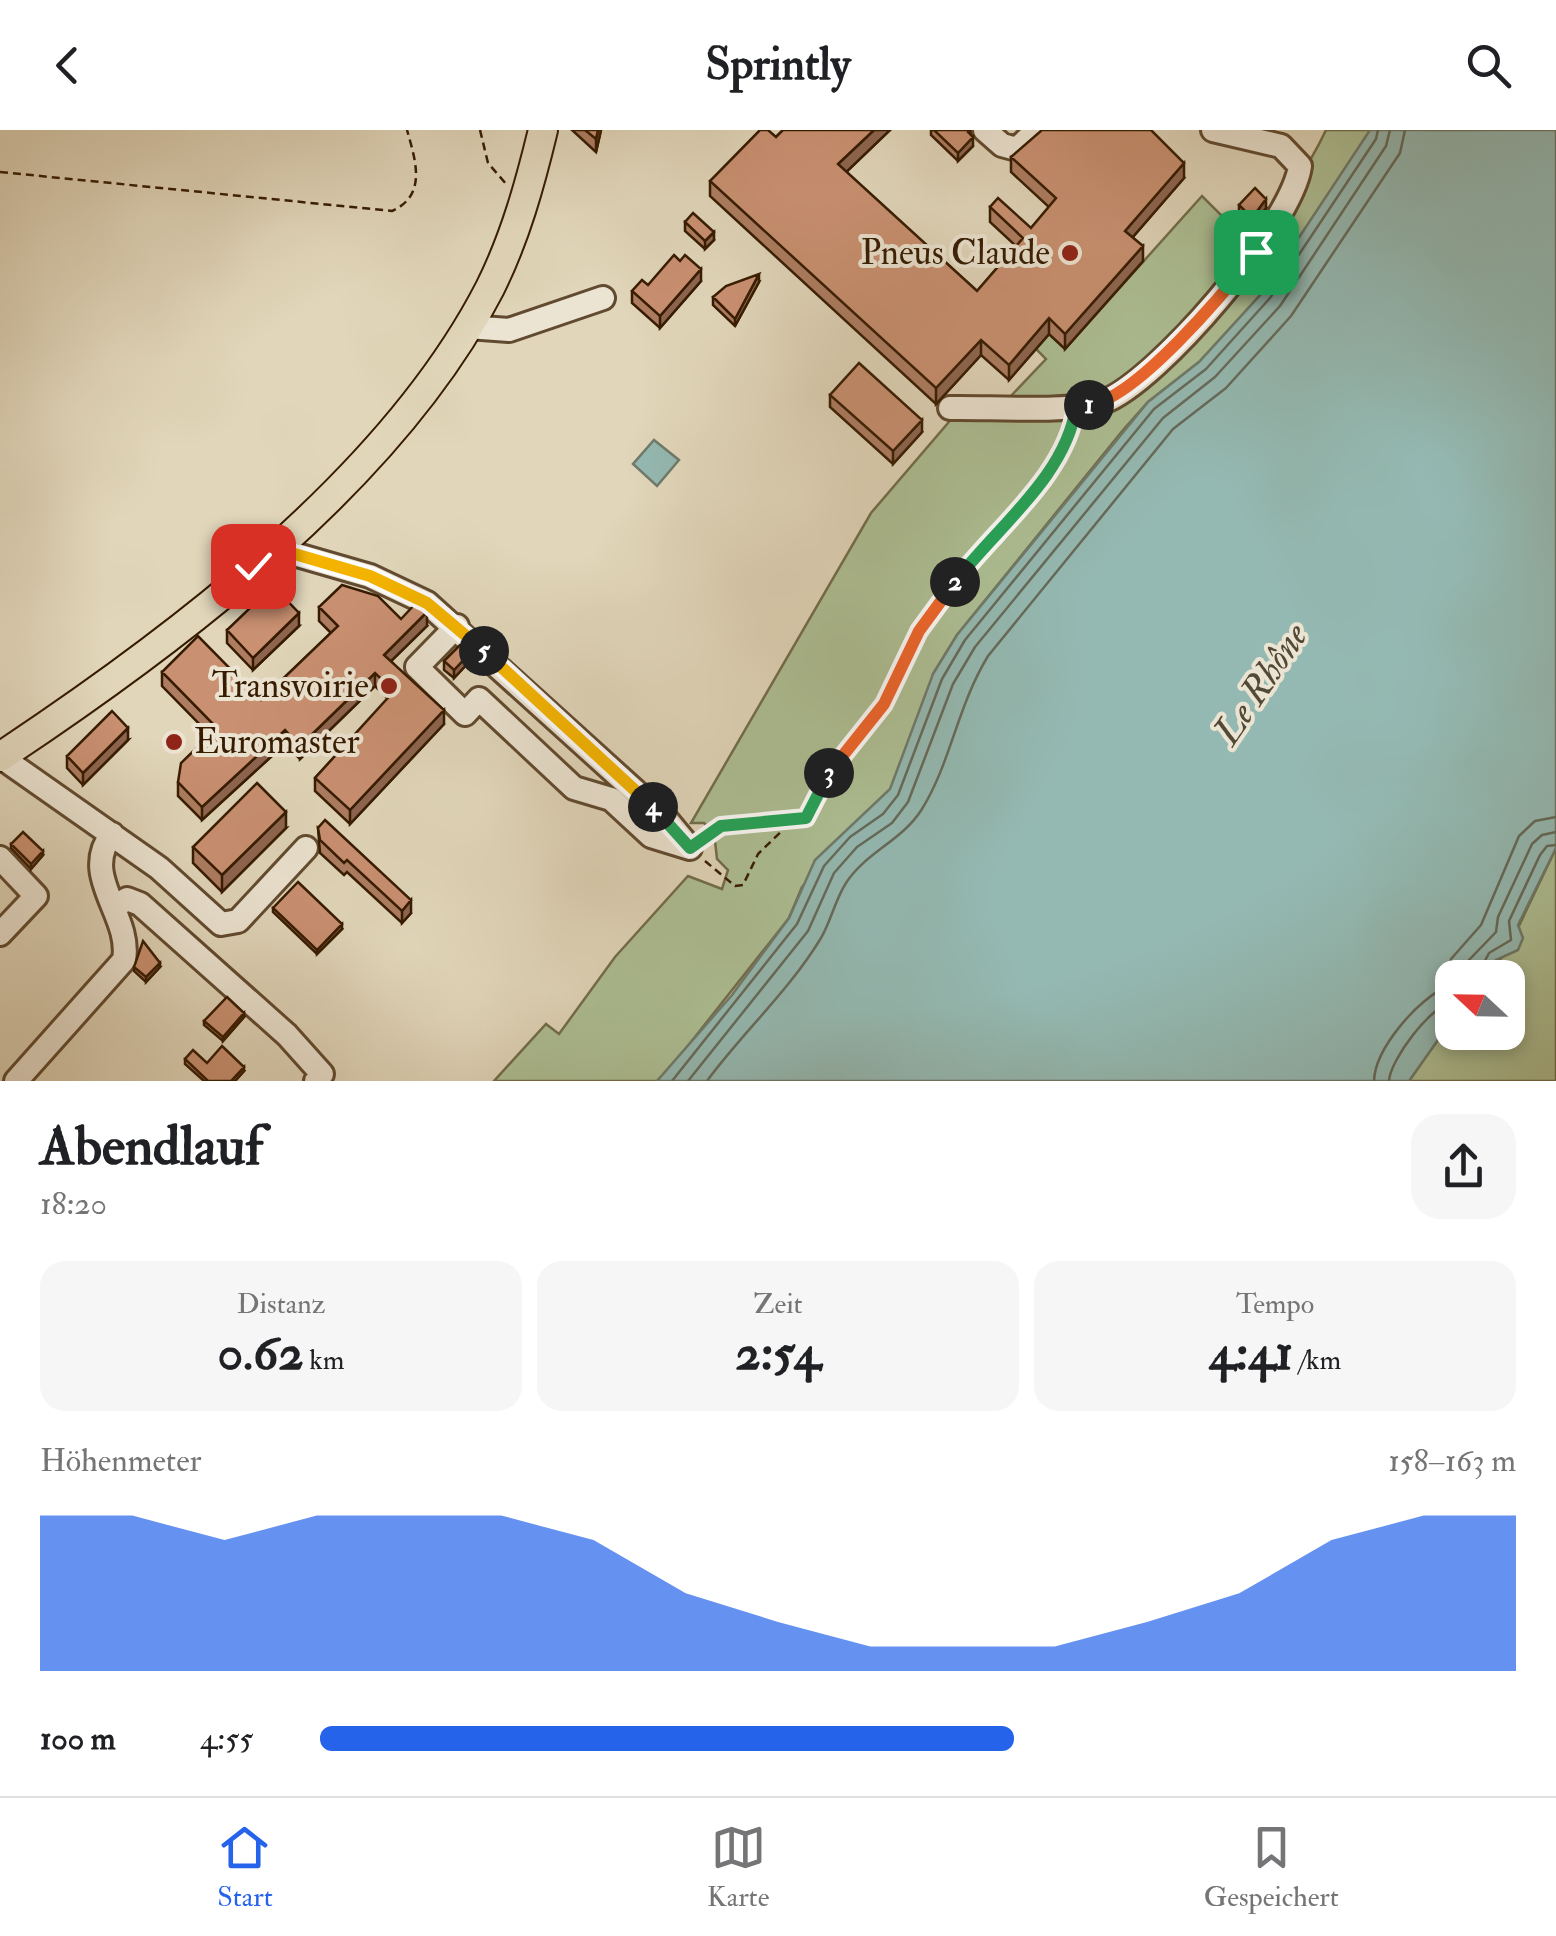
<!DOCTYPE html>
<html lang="de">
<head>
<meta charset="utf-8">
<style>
	:root { --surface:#fff; --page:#f6f6f6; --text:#202124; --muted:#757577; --line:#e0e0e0; --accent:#2563eb }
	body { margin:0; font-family:"IM FELL Double Pica",serif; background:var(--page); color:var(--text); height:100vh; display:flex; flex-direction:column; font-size:38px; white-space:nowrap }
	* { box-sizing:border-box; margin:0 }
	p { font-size:32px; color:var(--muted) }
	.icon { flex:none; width:55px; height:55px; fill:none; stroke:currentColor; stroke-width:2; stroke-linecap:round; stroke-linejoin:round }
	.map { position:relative; height:951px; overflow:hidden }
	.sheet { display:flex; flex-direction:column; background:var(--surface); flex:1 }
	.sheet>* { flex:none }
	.needle { width:65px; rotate:292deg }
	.controls { position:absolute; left:1435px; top:830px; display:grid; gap:20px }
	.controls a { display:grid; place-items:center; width:90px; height:90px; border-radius:20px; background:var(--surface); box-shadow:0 5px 15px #0003; font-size:50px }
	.pin { position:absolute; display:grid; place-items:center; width:85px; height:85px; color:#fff; margin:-42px; border-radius:20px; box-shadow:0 5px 15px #0006 }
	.km { position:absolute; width:50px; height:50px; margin:-25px; border-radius:50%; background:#222; color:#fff; font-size:28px; line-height:50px; text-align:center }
	.round { display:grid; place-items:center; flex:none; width:105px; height:105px; border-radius:30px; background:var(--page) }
	.overview { display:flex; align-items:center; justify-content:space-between; height:170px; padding:0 40px }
	h1 { font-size:55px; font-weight:800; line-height:75px }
	.stats { display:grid; grid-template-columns:repeat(3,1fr); gap:15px; height:170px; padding:10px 40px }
	.stats div { display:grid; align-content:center; border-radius:25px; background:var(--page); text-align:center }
	.stats b { font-size:50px; font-weight:800 }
	.stats small { font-size:28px; font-weight:400 }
	.stats p { font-size:28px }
	.chart { height:280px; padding:20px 40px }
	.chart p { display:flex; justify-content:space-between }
	.chart svg { width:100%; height:180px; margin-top:10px; fill:var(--accent); opacity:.7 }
	ul { padding:0 40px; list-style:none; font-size:32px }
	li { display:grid; grid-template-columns:160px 120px 1fr; align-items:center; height:75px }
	li i { height:25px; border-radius:12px; background:var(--accent) }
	header { display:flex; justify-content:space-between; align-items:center; height:130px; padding:0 40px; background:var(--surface); font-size:45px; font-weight:800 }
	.dock { display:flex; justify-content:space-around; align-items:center; height:140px; border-top:2px solid var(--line); background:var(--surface); font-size:28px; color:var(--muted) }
	.dock a { display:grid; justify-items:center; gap:5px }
	.dock .current { color:var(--accent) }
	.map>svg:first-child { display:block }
	.green { fill:#adbf94; stroke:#726d4a; stroke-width:2.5 }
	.water { fill:#94b9b2; stroke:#6e7a6b; stroke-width:2.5 }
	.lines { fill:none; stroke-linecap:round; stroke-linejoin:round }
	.shore { stroke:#656a5a; stroke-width:2.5 }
	.minor-casing { stroke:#614a2f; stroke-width:28 }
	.major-casing { stroke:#361b01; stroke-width:32 }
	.path { stroke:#361b01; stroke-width:2.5; stroke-dasharray:8 5; stroke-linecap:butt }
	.minor { stroke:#ece4d2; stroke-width:22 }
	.major { stroke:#e1d6ba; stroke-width:28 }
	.wall { fill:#ad7c61; stroke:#361b01; stroke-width:2.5 }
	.shaded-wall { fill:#8d654f; stroke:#361b01; stroke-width:2.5 }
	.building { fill:#c99071; stroke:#361b01; stroke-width:2.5 }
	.split-1-casing { stroke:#fff; stroke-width:20 }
	.split-2-casing { stroke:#fff; stroke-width:20 }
	.split-3-casing { stroke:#fff; stroke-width:20 }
	.split-4-casing { stroke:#fff; stroke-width:20 }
	.split-5-casing { stroke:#fff; stroke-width:20 }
	.split-6-casing { stroke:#fff; stroke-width:20 }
	.split-1 { stroke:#f0652b; stroke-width:12 }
	.split-2 { stroke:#22a559; stroke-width:12 }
	.split-3 { stroke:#f0652b; stroke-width:12 }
	.split-4 { stroke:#22a559; stroke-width:12 }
	.split-5 { stroke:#f5b400; stroke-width:12 }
	.split-6 { stroke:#f5b400; stroke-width:12 }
	.poi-dot { fill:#8f2418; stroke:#ece4d2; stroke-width:4 }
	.labels { text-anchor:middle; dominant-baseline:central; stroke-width:8; stroke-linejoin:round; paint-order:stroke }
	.poi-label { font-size:35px; fill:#361b01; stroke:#ece4d2; text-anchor:end }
	.water-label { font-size:38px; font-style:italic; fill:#524a36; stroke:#ece4d2 }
</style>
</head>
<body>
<header><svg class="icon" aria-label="back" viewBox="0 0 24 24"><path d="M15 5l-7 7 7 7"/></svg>Sprintly<svg class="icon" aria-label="search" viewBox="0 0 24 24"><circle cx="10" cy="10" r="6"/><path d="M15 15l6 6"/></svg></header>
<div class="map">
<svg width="1556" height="951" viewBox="0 0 1556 951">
	<rect width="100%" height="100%" fill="#e1d6ba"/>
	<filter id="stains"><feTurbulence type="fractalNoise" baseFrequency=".002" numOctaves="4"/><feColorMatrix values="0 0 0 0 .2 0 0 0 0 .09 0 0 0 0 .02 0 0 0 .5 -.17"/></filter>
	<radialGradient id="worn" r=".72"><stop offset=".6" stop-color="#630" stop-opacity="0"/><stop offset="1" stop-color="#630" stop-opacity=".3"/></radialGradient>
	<path class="green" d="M1326,0H1398L1317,81L1263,162L1199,232L1148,272L1123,300L957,505L933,544L966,586L802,757L789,788L668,941L657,951H494L546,894L559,904L615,827L688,746L722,759L728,740L717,729L714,702L704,693H691L871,383L954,286H992L1046,229L1036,219L1049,204L1065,219L1202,66L1246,110C1271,98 1313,28 1326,0Z
		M1556,718V951H1409L1452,890V902H1508V848L1483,847L1506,823Z"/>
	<path class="water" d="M1370,0H1556V718L1518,795L1523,808L1518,820L1496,830L1483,847L1452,848V890L1409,951H657L732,865L789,788L815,730L890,659L933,544L957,505L1148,272L1199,232L1263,162Z
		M654,310L679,330L657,356L633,334Z"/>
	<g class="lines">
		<path class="shore" d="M1463,848L1468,831L1496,802L1498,787L1532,714L1542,705L1556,702
			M1476,848L1489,823L1511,810L1509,791L1540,725L1547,716L1556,715
			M672,951L797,794L824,736L850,707L883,684L898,665L942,549L965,510L1154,279L1206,239L1270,168L1376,9L1378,0
			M688,951L808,801L834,743L857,717L892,693L908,672L953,554L975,517L1163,288L1215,247L1280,176L1386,16L1390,0
			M707,951C743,902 789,861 821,808C831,791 835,770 846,753C866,722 902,711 922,679C951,632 957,577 988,526L1173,299L1226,258L1291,186L1400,23L1405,0
			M1374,951C1375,918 1419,868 1448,856L1451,829L1481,795L1519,706L1535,691L1556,687
			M1389,951C1390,930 1431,875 1452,873"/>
		<defs>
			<path id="minor" d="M985,0L1002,15L1017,19L1037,0
				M468,197L509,200L603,168
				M950,278C986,277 1073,283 1103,272C1158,252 1292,94 1300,36L1281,16L1213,0
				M273,418L370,446L427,473L666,689L690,718
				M457,496L417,537L465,584L479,569L574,658L611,669L651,706L690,718
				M1,627L159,738L221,794L238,791L306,718
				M0,728L36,766L0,804
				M116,776L127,769L140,774L287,905L322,944L316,951
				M16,951L124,830C132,785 79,746 112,704"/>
			<path id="major" d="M0,627C175,511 392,349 490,158C515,108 530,54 543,0"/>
		</defs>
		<use href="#minor" class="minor-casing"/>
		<use href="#major" class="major-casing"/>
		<path class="path" d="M480,0L488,33L507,55
			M0,42L392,81C428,65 415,29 407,0
			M704,706L731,693L806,688L834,634L884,573L919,501L983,415L1057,334L1073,299
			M705,731L735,756L743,755L758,724L793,690"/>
		<use href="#minor" class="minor"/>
		<use href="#major" class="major"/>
	</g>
	<path class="wall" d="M572,0H601L596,22Z
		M783,0H890L846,42L977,161L1016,116L990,92V77L1031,98L1049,77L1011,42V27L1184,48L1133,107L1143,131L1065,219L1049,204L1009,250L981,225L936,274L710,66V51L776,7Z
		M931,0H970L973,16L958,31L931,5Z
		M1239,75L1266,78L1252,97L1239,83Z
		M685,92L714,110L705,119L685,101Z
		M680,131L701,151L660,198L632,173V161L648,155Z
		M759,152L735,196L713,175V167Z
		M830,265L922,302L893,334L830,277Z
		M319,477L401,489L427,496L391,531L444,594L350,694L315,661V648L388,569L375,556L300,629L285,614L202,690L178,666V652L210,605L162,556V542L261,570L331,503L319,491Z
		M299,496L253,540L227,513V500Z
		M444,531L469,532L454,548L444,540Z
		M128,610L83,655L67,638V626Z
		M286,698L222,762L193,733V717Z
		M318,698L411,783L402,793L347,742L344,745L320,723Z
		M11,714L43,725L31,739L11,718Z
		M273,778L342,799L317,824L273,782Z
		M134,837H160L146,852L134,841Z
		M244,887L223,911L204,895V891Z
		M185,929L244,941L235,951H204L185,934Z"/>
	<path class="shaded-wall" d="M598,0H601L596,22V9Z
		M874,0H890L838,50V34Z
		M973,7V16L958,31V23Z
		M1184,33V48L1125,116V101Z
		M1266,69V78L1252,97V88Z
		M714,102V110L705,119V111Z
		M1143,116V131L1065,219V204Z
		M701,139V151L660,198V186Z
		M759,144V152L735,196V189Z
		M1049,188V204L1009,250V235Z
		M981,210V225L936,274V258Z
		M922,290V302L893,334V321Z
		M427,482V496L384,538V525Z
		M299,483V496L253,540V528Z
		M469,524V532L454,548V540Z
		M375,543V556L300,629V616Z
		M444,580V594L350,694V680Z
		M128,598V610L83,655V643Z
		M285,600V614L202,690V677Z
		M286,682V698L222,762V745Z
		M43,721V725L31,739V734Z
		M411,770V783L402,793V781Z
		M342,794V799L317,824V820Z
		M160,833V837L146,852V847Z
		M244,883V887L223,911V907Z
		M244,937V941L235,951H231Z"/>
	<path class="building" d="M585,0H598L596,9Z
		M760,0H768L776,7L783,0H874L838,34L977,161L1023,108L990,77L998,68L1031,98L1056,68L1011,27L1042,0H1151L1184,33L1125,101L1143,116L1065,204L1049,188L1009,235L981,210L936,258L710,51Z
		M934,0H969L968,2L973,7L958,23Z
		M1255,58L1266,69L1252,88L1239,75Z
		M693,83L714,102L705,111L685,92Z
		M674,125L680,131L685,125L701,139L660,186L632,161L642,150L648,155Z
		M759,144L735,189L713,167L726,156Z
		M859,233L922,290L893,321L830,265Z
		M342,455L378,466L401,489L417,472L427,482L384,525L444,580L350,680L315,648L394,561L375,543L300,616L285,600L202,677L178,652L181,633L217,598L162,542L198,506L261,570L338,496L319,477Z
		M273,456L299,483L253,528L227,500Z
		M460,515L469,524L454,540L444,531Z
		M112,581L128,598L83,643L67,626Z
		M257,653L286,682L222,745L193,717Z
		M325,690L411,770L402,781L347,730L344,733L320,710L318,698Z
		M23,702L43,721L31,734L11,714Z
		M298,752L342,794L317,820L273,778Z
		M143,811L160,833L146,847L134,837Z
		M227,867L244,883L223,907L204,891Z
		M222,916L244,937L231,951H208L185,929L193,920L207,933Z"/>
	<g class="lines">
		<defs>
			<path id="split-1" d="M1089,275C1136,269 1226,161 1256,122"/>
			<path id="split-2" d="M955,452C996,398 1066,346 1076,277L1089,275"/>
			<path id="split-3" d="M829,643L884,574L919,501L955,452"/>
			<path id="split-4" d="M653,677L690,718L721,696L806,688L829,643"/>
			<path id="split-5" d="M484,521L653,677"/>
			<path id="split-6" d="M253,436L274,418L370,446L427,473L484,521"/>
		</defs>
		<use href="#split-1" class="split-1-casing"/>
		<use href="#split-2" class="split-2-casing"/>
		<use href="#split-3" class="split-3-casing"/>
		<use href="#split-4" class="split-4-casing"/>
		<use href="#split-5" class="split-5-casing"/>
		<use href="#split-6" class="split-6-casing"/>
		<use href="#split-1" class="split-1"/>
		<use href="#split-2" class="split-2"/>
		<use href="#split-3" class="split-3"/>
		<use href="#split-4" class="split-4"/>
		<use href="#split-5" class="split-5"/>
		<use href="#split-6" class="split-6"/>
	</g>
	<g class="poi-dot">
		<circle cx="1070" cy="123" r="10"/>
		<circle cx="389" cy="556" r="10"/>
		<circle cx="174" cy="612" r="10"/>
	</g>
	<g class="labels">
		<g class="poi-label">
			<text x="1050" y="123">Pneus Claude</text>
			<text x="369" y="556">Transvoirie</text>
			<text x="194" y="612" text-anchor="start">Euromaster</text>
		</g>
		<g class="water-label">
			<text transform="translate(1261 554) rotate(-56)">Le Rhône</text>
		</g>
	</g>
	<rect width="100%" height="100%" filter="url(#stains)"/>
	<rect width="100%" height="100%" fill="url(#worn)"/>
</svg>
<div class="controls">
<a><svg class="needle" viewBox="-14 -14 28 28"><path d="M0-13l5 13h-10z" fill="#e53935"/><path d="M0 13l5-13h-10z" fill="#757577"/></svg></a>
</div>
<div class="pin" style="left:1256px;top:122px;background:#1e9e55"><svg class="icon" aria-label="arrive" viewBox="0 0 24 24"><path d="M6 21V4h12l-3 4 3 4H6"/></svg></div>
<div class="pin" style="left:253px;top:436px;background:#d93025"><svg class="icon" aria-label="check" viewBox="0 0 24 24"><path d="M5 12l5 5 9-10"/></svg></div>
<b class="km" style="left:1089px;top:275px">1</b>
<b class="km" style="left:955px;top:452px">2</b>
<b class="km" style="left:829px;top:643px">3</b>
<b class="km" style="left:653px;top:677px">4</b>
<b class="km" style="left:484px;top:521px">5</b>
</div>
<section class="sheet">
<div class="overview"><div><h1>Abendlauf</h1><p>18:20</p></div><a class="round"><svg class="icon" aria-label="share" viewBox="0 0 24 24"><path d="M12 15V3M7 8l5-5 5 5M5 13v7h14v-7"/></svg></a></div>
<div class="stats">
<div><p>Distanz</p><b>0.62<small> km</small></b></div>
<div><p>Zeit</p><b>2:54</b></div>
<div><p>Tempo</p><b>4:41<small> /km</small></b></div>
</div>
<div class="chart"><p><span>Höhenmeter</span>158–163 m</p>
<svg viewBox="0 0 160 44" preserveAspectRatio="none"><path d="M0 44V6L10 6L20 12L30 6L40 6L50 6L60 12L70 25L80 32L90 38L100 38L110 38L120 32L130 25L140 12L150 6L160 6V44z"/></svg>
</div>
<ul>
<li><b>100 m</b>4:55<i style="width:58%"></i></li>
</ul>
</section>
<nav class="dock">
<a class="current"><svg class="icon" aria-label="home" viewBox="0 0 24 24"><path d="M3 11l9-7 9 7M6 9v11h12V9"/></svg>Start</a>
<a><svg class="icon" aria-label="map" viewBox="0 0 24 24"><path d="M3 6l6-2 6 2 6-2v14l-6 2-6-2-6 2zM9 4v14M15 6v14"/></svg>Karte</a>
<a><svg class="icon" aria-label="saved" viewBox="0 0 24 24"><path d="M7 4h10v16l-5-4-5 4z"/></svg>Gespeichert</a>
</nav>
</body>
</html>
